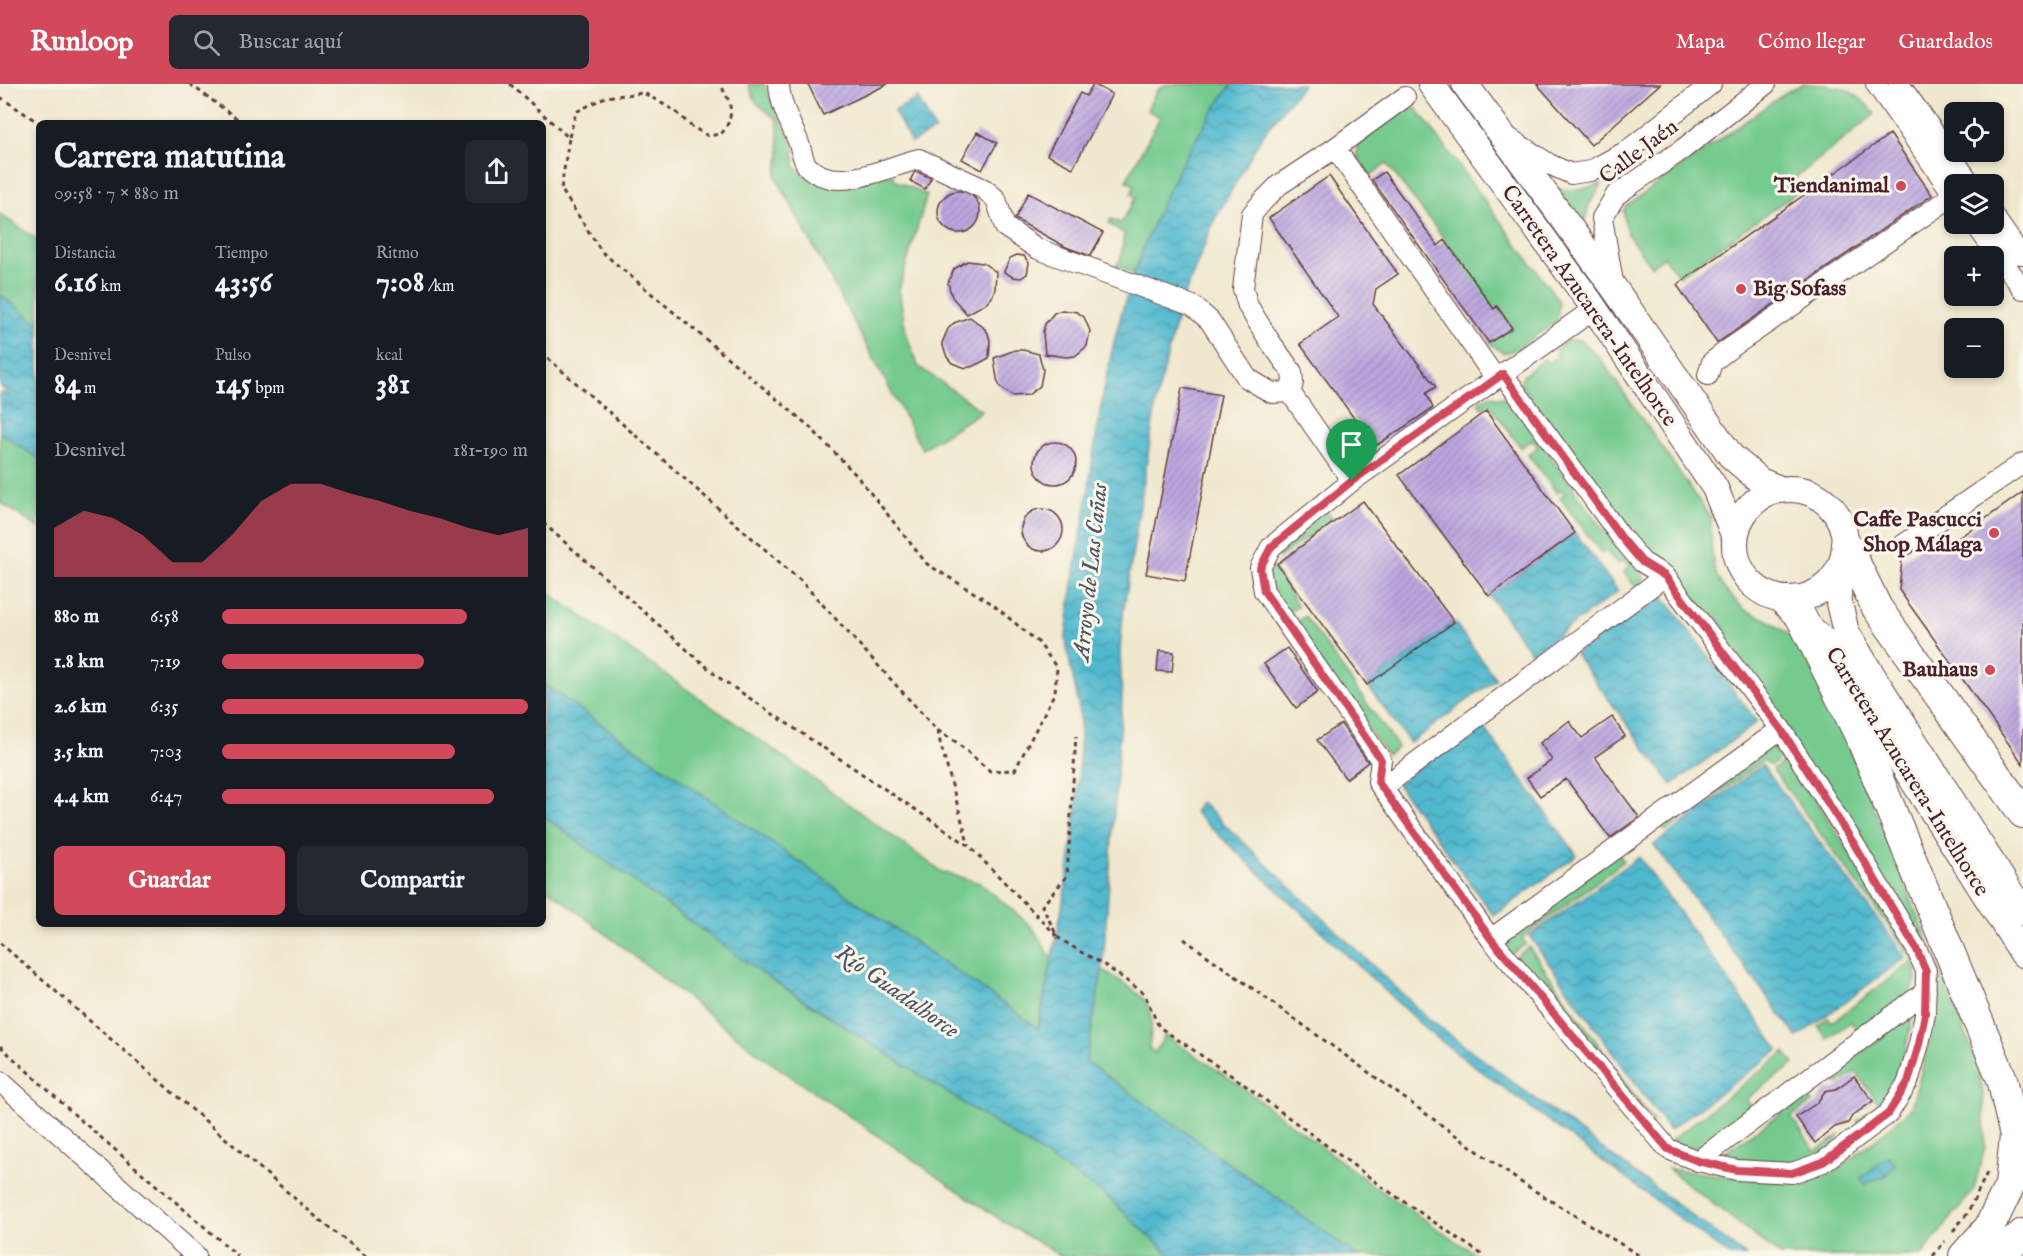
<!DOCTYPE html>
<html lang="es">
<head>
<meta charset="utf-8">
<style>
	:root { --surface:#171b24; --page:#242831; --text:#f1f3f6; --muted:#9ea1a6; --accent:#d1495b }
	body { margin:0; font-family:"IM FELL English",serif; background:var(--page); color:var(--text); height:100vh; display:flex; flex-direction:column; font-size:22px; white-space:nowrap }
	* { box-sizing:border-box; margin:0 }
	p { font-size:20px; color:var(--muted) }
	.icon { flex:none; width:33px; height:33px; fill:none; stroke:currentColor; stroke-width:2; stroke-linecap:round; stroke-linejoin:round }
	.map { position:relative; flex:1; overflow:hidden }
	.side { position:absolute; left:36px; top:36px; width:510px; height:807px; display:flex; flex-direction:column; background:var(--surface); border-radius:9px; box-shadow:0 3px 9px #0003 }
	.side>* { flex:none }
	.tools { position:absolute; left:1944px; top:18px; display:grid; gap:12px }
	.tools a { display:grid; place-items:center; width:60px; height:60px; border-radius:9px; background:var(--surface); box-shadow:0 3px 9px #0003; font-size:30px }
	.pin { position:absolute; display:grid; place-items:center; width:51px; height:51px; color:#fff; margin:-62px -26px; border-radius:50% 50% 50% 0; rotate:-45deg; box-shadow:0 0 6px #0007 }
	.pin .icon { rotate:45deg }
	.round { display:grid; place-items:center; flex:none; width:63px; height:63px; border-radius:9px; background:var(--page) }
	.headline { display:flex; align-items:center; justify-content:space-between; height:102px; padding:0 18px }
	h1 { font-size:33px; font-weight:800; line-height:45px }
	.figures { display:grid; grid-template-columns:repeat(3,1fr); gap:9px; height:102px; padding:6px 18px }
	.figures div { display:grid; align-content:center }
	.figures b { font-size:30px; font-weight:800 }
	.figures small { font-size:16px; font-weight:400 }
	.figures p { font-size:16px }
	.chart { height:168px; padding:12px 18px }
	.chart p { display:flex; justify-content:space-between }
	.chart svg { width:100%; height:108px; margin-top:6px; fill:var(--accent); opacity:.7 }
	.action { display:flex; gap:12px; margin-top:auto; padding:12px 18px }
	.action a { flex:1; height:69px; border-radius:9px; background:var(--accent); color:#fff; font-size:24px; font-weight:800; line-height:69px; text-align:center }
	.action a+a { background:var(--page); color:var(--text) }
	ul { padding:0 18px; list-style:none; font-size:20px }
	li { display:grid; grid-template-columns:96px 72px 1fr; align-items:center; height:45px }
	li i { height:15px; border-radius:8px; background:var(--accent) }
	header { display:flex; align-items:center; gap:36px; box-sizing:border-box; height:84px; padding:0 30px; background:var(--accent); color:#fff }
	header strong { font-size:28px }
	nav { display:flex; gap:33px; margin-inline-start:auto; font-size:21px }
	.search { width:420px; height:54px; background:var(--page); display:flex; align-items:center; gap:15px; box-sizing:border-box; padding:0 21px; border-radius:9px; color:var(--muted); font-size:22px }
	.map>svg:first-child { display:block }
	.green { fill:#74ca8e; stroke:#5f745c; stroke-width:1.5 }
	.water { fill:url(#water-waves); stroke:#4e6c7d; stroke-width:1.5 }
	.building { fill:url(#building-hatch) }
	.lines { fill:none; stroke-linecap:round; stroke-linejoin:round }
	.minor-casing { stroke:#633d43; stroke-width:22 }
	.major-casing { stroke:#633d43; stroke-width:28 }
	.highway-casing { stroke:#633d43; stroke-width:32 }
	.path { stroke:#633d43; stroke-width:3; stroke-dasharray:4.5 4.5; stroke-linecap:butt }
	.minor { stroke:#fff; stroke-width:20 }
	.major { stroke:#fff; stroke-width:26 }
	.highway { stroke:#fff; stroke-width:30 }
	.route-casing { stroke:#fff; stroke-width:12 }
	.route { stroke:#d1495b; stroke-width:8 }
	.poi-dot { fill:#d1495b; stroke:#fbf7ec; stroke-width:2 }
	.labels { text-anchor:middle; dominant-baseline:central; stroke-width:6; stroke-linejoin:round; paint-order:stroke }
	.street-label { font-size:22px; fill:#4a1f2b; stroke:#fbf7ec }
	.poi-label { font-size:22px; font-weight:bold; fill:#4a1f2b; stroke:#fbf7ec; text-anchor:end }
	.water-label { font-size:24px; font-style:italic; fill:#4c5564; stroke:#fbf7ec }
</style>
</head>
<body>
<header>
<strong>Runloop</strong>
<div class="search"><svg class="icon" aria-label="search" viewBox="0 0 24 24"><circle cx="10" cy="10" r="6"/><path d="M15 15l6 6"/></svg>Buscar aquí</div>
<nav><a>Mapa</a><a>Cómo llegar</a><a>Guardados</a></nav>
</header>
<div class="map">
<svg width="2023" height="1172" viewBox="0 0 2023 1172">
	<defs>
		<pattern id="water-waves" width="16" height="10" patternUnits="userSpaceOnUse" patternTransform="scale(1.5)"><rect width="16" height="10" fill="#51b9cf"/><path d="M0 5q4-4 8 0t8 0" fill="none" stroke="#4596a8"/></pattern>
		<pattern id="building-hatch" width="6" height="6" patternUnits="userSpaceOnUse" patternTransform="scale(1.5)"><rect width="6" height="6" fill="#bca7e0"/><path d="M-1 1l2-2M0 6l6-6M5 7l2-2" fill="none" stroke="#9b87b6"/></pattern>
	</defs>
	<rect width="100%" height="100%" fill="#fbf7ec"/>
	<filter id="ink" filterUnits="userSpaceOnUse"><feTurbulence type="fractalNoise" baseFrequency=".0167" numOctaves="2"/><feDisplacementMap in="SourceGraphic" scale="12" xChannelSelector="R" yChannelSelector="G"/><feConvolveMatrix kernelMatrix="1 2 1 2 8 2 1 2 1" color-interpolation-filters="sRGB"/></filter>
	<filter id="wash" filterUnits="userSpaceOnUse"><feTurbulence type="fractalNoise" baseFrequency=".008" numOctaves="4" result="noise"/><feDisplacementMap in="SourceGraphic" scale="24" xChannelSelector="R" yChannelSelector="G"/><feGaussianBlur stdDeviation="1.35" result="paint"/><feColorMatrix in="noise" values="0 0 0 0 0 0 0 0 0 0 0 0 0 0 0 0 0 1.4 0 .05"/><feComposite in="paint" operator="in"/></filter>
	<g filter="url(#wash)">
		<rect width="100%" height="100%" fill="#f0e8ce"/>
		<path class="green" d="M748,0H764L794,63L795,83L809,95L827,101L892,90L896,97L927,111L899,205L906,249L918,282L982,327L922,365L776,93L780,71L777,36L756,18Z
			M1167,0H1232C1189,58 1160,122 1135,190L1116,182L1121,175L1124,149L1109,140L1111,135L1121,139L1136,113L1131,110L1135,101L1126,97L1160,33L1147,26L1157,6Z
			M1804,0C1838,0 1853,3 1875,30L1794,95L1800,106L1679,192L1664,173L1651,182L1627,150L1623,127L1626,122L1788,7Z
			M1408,25H1417L1559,217L1557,237L1515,266L1504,269L1489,259L1512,244L1497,223L1474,238L1445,156L1387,80L1369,92C1360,81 1355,74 1357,60L1397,28Z
			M1602,100L1589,121L1584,141L1558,105L1578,106Z
			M0,130L39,157V240L0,211Z
			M1567,256H1581L1599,273L1711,434V461L1714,484L1724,505L1745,526L1768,536L1790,551L1827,608L1975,973L1983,1009L1985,1063L1974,1105L1921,1172H1781L1668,1085L1764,1096H1810L1834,1089L1880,1052L1911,1024L1927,967L1936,916L1931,888L1678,494L1664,475L1645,460L1608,423L1520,299L1524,291L1544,275L1548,279L1558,272L1555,266Z
			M1488,312L1504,314L1511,318L1601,443L1642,488L1643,495L1637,505L1624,488L1629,483L1623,476L1618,480L1606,467L1602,470L1560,414L1565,410L1562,406L1557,409L1528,371L1538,363L1532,355L1521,364L1489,320L1482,324L1478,319Z
			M0,349L39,375V444L0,418Z
			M1327,427L1333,434L1279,474L1274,467Z
			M1270,479L1298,522L1289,528L1296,538L1305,532L1398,663L1387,671L1272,512L1267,486Z
			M543,505L778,669L942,788L980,799L1032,843L1052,875L1038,944L543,600Z
			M1770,663L1780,665L1787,669L1771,682L1764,676L1666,747L1660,741Z
			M1790,673L1915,876C1926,913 1884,932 1860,950L1851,938L1827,955L1818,942L1828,934L1832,938L1914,876L1773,686Z
			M543,732L766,892L1103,1109L1171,1172H1061L1007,1140L767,976L543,801Z
			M1618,769L1624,777L1522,854L1526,860L1510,871L1504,860L1508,851Z
			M1529,863L1655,1040L1514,874Z
			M1102,886C1114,893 1142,909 1148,921C1155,934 1150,951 1149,964L1155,969L1165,951L1235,998L1377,1104L1478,1172H1347L1086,977Z
			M1913,931L1897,1007L1883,1025L1860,1041L1857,1037L1879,1020L1856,988L1838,1000L1831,990Z
			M1785,968L1794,980L1746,1015L1753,1028C1738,1039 1716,1060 1698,1063C1688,1065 1679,1060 1671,1056Z
			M1807,1011L1812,1018L1791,1033L1815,1067L1840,1051C1819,1093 1757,1076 1720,1072Z"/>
		<path class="water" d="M1232,0H1303L1262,52L1214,137L1178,228L1157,313L1123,530L1120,567L1122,619L1103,880L1086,977L1358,1172H1171L1103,1109L766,892L543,732V600L1038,944C1059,842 1081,744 1080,640C1080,611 1068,583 1066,554C1070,508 1080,461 1087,415C1093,373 1099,331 1107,290C1127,187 1170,84 1232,0Z
			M918,14L935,46L911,59L894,27Z
			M0,211L39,240V375L0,349V308L9,313L0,301Z
			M1575,449L1618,507L1532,570L1489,512Z
			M1660,508L1757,638L1672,701L1575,570Z
			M1454,538L1496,595L1410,659L1367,601Z
			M1481,639L1577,771L1494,832L1397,700Z
			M1762,681L1906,873L1797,953L1654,761Z
			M1201,718L1430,936L1746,1172H1730L1429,948L1194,728Z
			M1639,773L1779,966L1669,1046L1529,852Z
			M1889,1072L1895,1081L1884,1093L1873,1096L1866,1101L1861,1094Z"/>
		<g id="blocks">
			<path class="building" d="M808,0H888L823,31Z
				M1093,0L1112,10L1073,84L1047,71L1080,9L1086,12Z
				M1537,0H1660L1591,61Z
				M977,48L997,59L982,86L962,75Z
				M1890,50L1932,111L1717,259L1677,201Z
				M918,88L931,94L925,105L910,97L914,89Z
				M1384,88L1438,162L1445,156L1494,225L1497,222L1512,244L1489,259L1372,96Z
				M1329,92L1398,190L1376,205L1373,220L1436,303L1426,309L1433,324L1359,373L1355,363L1362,345L1300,260L1338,233L1269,134Z
				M938 128a21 21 0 1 1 42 0a21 21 0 1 1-42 0Z
				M1028,109L1103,149L1090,172L1066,163L1015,135Z
				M1017,171L1024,172L1029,179L1027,190L1021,194L1013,193L1004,188L1010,174Z
				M967,177L983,179L996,188L995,205L992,213L987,219L967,230L952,213L948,199L954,185Z
				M1062,226L1077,228L1084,233L1090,247L1087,262L1075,272L1067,273L1045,270L1043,248L1045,240L1054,229Z
				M970,233L983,243L988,249L990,257L989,274L974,282L966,284L952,279L947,273L942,259L948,245L954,239Z
				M1015,266H1023L1039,270L1043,286L1040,302L1028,311L1012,312L1000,303L997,295L994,274Z
				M1182,304L1221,311L1185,497L1146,490Z
				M1486,327L1575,449L1489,512L1399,391Z
				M1034 379a21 21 0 1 1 42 0a21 21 0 1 1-42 0Z
				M2023,408V680L1899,506L1902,475L1942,449L1950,460Z
				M1363,417L1454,538L1367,601L1277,480Z
				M1021 446a21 21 0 1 1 42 0a21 21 0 1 1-42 0Z
				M1287,564L1318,608L1296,624L1264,580Z
				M1159,567L1174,568L1172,588L1157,587Z
				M1612,633L1625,652L1595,673L1639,733L1610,754L1566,695L1540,712L1527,694L1552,676L1540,659L1569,637L1582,654Z
				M1341,640L1368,678L1346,695L1317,656Z
				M1854,992L1873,1017L1852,1032L1848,1039L1835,1043L1815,1059L1796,1033L1817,1019L1825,1007L1836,1005Z"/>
		</g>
	</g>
	<g filter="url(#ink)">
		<use href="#blocks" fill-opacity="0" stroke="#633d43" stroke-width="1.5"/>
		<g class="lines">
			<defs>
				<path id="minor" d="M779,0C780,21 790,38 798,57C801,64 803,78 808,83C838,111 887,82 919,75L984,105L996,115L1005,143L1038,165L1193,222L1210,237L1247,294L1272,309L1290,308L1352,397
					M1876,0L1954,111
					M1899,0L1971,100
					M1509,54L1549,80L1571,90L1590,87L1627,67L1711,0
					M1335,64L1496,295
					M1994,133L2020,170H2023
					M1975,140L2023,205
					M1613,198L1602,134L1616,111L1683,65L1766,0
					M1503,290L1621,453L1642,478L1665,492L1781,645L1854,760L1917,866L1926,887L1925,930L1919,960L1908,998L1888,1030L1823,1078L1792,1089L1737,1086L1698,1077L1668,1065L1491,855L1378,698L1381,676L1264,507L1260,484L1271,463L1352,397L1594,225
					M1708,291L1712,278L1729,265L1954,111
					M1290,308L1293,299L1292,288L1269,256L1248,222L1243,205L1252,130L1263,117L1279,101L1335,64L1405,13
					M1903,461L2023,379
					M1382,704L1665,492
					M1491,855L1781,645
					M0,997L196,1172
					M1698,1077L1926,907"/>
				<path id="major" d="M1431,0L1590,218L1715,404L1734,451
					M1465,0L1614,204L1731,372L1760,397L1780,405
					M1735 460a55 55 0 1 1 110 0a55 55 0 1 1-110 0Z
					M1837,489L1839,519L1846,548L1870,588L2023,828
					M1780,515L1826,559L2023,870"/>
				<path id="highway" d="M1846,460L1877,524L2023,729
					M1801,533L1862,656L2002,995L2015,1052L2010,1101L1989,1144L1964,1172
					M1998,1172L2023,1150"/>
			</defs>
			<use href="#minor" class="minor-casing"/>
			<use href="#major" class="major-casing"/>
			<use href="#highway" class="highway-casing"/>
			<path class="path" d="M190,0L243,39
				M510,0L569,54L561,105L602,168L810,343L857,392L927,480L991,519L1039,559L1057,584L1055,608L1015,686L990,687L956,658L937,646L802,498L543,270
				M0,13L39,39
				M569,53L576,28L605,13L644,9L675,27L691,42L708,52L721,50C729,41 733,30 729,18C727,11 722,7 722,0
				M543,439L718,593L968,761L1057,852L1042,822L1067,792L1076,652
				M937,647L968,759
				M1057,853L1081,868L1103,880L1144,909L1159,943L1238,996L1384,1104L1484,1172
				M1184,855L1519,1097L1640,1172
				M0,859L322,1138L366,1172
				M0,962L76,1032L238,1172
				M1953,1147L1967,1130L1987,1089
				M1933,1172L1945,1157"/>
			<use href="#minor" class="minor"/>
			<use href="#major" class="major"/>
			<use href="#highway" class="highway"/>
		</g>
	</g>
	<g class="lines" filter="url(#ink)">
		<defs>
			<path id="route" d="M1503,290L1621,453L1642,478L1665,492L1781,645L1854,760L1917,866L1926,887L1925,930L1919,960L1908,998L1888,1030L1823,1078L1792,1089L1737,1086L1698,1077L1668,1065L1491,855L1378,698L1381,676L1264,507L1260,484L1271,463L1352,397Z"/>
		</defs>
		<use href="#route" class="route-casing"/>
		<use href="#route" class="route"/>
	</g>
	<g class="poi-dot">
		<circle cx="1901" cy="102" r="6"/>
		<circle cx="1741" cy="205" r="6"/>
		<circle cx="1994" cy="449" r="6"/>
		<circle cx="1990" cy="586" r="6"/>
	</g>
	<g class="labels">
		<g class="street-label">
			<text transform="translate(1639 68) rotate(-37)">Calle Jaén</text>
			<text transform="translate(1589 222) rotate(55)">Carretera Azucarera-Intelhorce</text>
			<text transform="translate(1907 688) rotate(58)">Carretera Azucarera-Intelhorce</text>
		</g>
		<g class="poi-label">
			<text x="1889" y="102">Tiendanimal</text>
			<text x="1753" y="205" text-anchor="start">Big Sofass</text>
			<text x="1982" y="436">Caffe Pascucci<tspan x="1982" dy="25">Shop Málaga</tspan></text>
			<text x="1978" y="586">Bauhaus</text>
		</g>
		<g class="water-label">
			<text transform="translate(1091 488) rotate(-84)">Arroyo de Las Cañas</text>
			<text transform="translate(897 908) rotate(35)">Río Guadalhorce</text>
		</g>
	</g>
</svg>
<div class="tools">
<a><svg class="icon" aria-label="locate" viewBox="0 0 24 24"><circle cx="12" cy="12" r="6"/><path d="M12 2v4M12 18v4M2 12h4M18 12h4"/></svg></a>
<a><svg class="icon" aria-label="layers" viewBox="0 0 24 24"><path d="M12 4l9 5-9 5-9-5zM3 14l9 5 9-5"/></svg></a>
<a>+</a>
<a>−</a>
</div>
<div class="pin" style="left:1352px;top:397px;background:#1e9e55"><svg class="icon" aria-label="arrive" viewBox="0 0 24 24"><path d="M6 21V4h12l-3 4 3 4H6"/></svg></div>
<section class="side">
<div class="headline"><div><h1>Carrera matutina</h1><p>09:58 · 7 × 880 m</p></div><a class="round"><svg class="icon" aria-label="share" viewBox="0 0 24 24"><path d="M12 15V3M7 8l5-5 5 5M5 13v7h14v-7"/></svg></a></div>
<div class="figures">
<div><p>Distancia</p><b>6.16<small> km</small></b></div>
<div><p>Tiempo</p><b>43:56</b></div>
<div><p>Ritmo</p><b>7:08<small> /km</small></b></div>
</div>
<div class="figures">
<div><p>Desnivel</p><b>84<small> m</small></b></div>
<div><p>Pulso</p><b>145<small> bpm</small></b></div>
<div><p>kcal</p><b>381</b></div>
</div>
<div class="chart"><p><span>Desnivel</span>181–190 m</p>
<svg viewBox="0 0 160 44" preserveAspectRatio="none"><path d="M0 44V24L10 17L20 20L30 27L40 38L50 38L60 27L70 13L80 6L90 6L100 10L110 13L120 17L130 20L140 24L150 27L160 24V44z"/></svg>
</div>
<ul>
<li><b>880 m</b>6:58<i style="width:80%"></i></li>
<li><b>1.8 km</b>7:19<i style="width:66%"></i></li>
<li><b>2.6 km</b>6:35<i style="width:100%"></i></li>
<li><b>3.5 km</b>7:03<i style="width:76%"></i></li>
<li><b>4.4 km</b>6:47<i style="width:89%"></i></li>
</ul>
<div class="action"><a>Guardar</a><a>Compartir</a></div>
</section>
</div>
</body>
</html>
